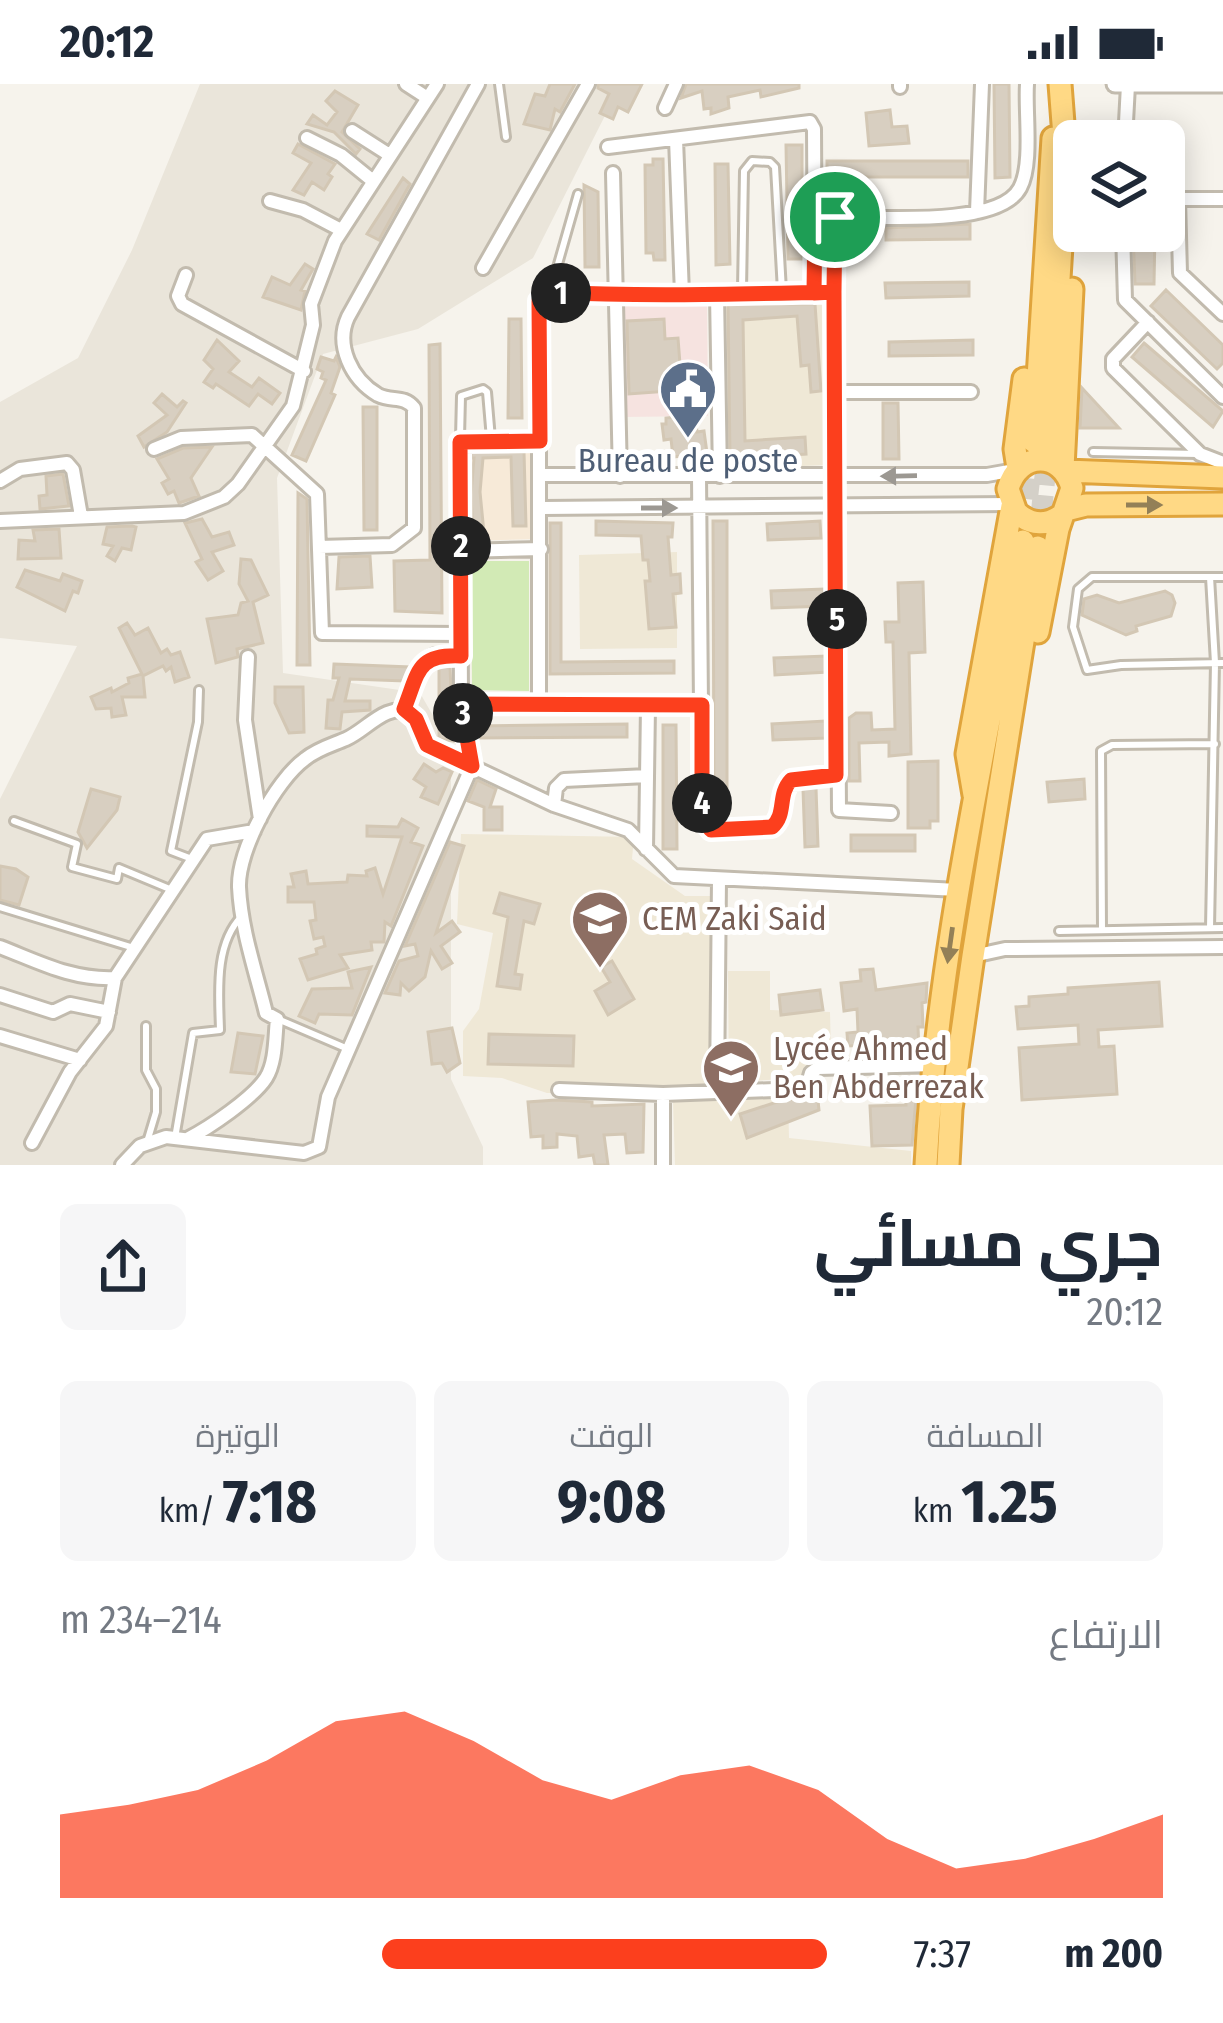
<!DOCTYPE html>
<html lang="ar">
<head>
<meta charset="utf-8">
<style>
	:root { --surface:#fff; --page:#f6f6f7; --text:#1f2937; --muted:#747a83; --accent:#fc3f1d }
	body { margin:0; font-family:"Fira Sans Condensed",Cairo,sans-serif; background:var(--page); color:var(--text); direction:rtl; height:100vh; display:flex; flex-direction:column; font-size:45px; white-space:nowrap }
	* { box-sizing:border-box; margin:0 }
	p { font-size:39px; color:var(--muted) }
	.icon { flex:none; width:66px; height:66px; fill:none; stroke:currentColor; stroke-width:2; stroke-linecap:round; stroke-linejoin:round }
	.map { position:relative; height:1081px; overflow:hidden; direction:ltr }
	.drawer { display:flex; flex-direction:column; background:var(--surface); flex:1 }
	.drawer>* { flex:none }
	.tools { position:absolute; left:1053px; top:36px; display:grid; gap:24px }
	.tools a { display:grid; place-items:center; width:132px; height:132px; border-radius:18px; background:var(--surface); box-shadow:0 6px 30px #0003; font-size:60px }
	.pin { position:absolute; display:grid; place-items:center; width:102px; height:102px; color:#fff; margin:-51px; border:6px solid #fff; border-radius:50%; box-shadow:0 3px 12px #0007 }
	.km { position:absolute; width:60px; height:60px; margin:-30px; border-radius:50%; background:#222; color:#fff; font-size:33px; line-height:60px; text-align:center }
	.round { display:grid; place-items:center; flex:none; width:126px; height:126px; border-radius:18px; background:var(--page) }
	.headline { display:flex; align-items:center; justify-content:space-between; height:204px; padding:0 60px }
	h1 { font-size:66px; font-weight:700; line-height:90px }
	.stats { display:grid; grid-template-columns:repeat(3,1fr); gap:18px; height:204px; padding:12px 60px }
	.stats div { display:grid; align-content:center; border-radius:18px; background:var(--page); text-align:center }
	.stats b { font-size:60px; font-weight:700 }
	.stats small { font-size:33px; font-weight:400 }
	.stats p { font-size:33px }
	.chart { height:336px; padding:24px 60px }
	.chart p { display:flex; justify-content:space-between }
	.chart svg { width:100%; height:216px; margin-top:12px; fill:var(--accent); opacity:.7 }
	ul { padding:0 60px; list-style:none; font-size:39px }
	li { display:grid; grid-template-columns:192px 144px 1fr; align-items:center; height:90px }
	li i { height:30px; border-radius:15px; background:var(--accent) }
	.status { display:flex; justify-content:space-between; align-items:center; height:84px; padding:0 60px; background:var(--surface); direction:ltr }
	.status svg { height:33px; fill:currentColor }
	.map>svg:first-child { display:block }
	.residential { fill:#eae5da }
	.commercial { fill:#f7ead8 }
	.education { fill:#efe8d6 }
	.medical { fill:#f6e3e0 }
	.green { fill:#d2eab5 }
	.building { fill:#d8cfc1; stroke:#d3c7b4; stroke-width:3 }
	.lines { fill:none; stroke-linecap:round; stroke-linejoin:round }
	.trunk-tunnel { stroke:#d4d0c8; stroke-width:21; stroke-dasharray:21 10; stroke-linecap:butt }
	.service-casing { stroke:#c2bbae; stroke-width:12 }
	.minor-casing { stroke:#c2bbae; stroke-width:18 }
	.tertiary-casing { stroke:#c2bbae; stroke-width:21 }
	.trunk-casing { stroke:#e0a43c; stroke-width:27 }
	.service { stroke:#fff; stroke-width:6 }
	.minor { stroke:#fff; stroke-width:12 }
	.tertiary { stroke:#fff; stroke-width:15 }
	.trunk { stroke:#ffd985; stroke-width:21 }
	.oneway { fill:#9c9892 }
	.oneway2 { fill:#938057 }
	.route-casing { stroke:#fff; stroke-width:24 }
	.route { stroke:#fc3f1d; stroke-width:15 }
	.labels { text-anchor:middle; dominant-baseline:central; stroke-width:10; stroke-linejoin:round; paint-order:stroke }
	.service-label { font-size:33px; fill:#4e5e75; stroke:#fff }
	.education-label { font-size:33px; fill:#785e54; stroke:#fff; text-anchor:start }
</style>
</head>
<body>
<div class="status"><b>20:12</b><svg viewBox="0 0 49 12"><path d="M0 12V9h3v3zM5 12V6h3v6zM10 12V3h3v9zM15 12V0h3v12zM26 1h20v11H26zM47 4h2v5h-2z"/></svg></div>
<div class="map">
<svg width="1223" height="1081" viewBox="0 0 1223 1081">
	<rect width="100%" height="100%" fill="#f6f3ec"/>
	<path class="residential" d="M200,0H621L533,174L418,245L323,270L277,394L283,589L420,609L451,663V995L483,1063V1081H0V715L77,562L0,554V318L78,274L132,166Z"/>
	<path class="commercial" d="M535,362V455L465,457L466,363Z"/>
	<path class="education" d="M826,215L828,381L727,385L724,219Z
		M677,468V564L580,565L579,471Z
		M461,750L634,753L632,775L685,812H715V1011L547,1009L502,994L463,992V947L479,925L493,849L457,840Z
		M728,887H770V926L830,928L831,970L808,972L806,994L729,998Z
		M788,1013L789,1054L911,1067V1081H675L673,1017Z"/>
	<path class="medical" d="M707,219L708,332L622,333L619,220Z"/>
	<path class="green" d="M471,477H529V607L472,606Z"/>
	<path class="building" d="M550,0H575L560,28L555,25L550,46L524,40L535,10L545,12Z
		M598,0H642L628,28L618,23L613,35L600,29L609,10L598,4Z
		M686,0H799V4L761,13L760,6L728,13L729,24L711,30V24L704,25L702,7L681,14Z
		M994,0H1009L1010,93L995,94Z
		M335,7L358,21L342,48L360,65L356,70L334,48L307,40L313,31L327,41L337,28L326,17Z
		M890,26L892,43L907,42L909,59L869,62L866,29Z
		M298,60L335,80L328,90L332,93L324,106L312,98L304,111L293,106L311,79L293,69Z
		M786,61H802V175H788Z
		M653,75H663L665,176H654L653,169H646L645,81H653Z
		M827,77H968V93H827Z
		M715,80H728L730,180L716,181Z
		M403,94L410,100L379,156L367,150Z
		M584,101L598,108L599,183H585Z
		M970,140V155L886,156V144Z
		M1133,147H1155L1154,200H1135Z
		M305,180L313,185L301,206L305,207L301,226L263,213L272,193L290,201Z
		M969,198V212L886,214L885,199Z
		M1166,206L1223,261V279L1217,285L1151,222Z
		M728,220H815L821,307L811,308L809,281L801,282L797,232L743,236L745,357L805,353L806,370L730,375Z
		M509,235H521L522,334H508Z
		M664,235L665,255L678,254L682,306L629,310L627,237Z
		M217,256L239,277L229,288L252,303L259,294L280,309L272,320L258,310L249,322L216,300L213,304L204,298L213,285L204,276Z
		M973,256V271L889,272V258Z
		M1144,259L1223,327L1213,343L1132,273Z
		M440,260L442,529L395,527L394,477L430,476L429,261Z
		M321,273L334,277L336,273L340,283L331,309L335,311L306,377L292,371L326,296L321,294L323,288L317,285Z
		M1082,304L1119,344H1080Z
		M162,310L177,323L183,317L186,319L167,348L144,363L138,352L167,331L154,319Z
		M883,319H898L899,375H883Z
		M363,323H377V446H364Z
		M695,331L697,348L704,347L707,369L673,373L671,355L664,356L662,340H666V334Z
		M212,363L191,394L199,412L179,419L174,407L168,410L162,399L169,395L157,375L183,364Z
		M471,368H524L526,442H513L511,373L483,374L480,408L484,449L473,450L471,411L474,374H471Z
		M63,390L69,422L40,425L39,412L47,411L46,392Z
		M298,409L307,415L310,581H297Z
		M202,435L212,453L229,448L234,461L212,468L223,487L208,496L196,478L202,475L185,439Z
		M596,437L673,439L672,453H668L671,491L680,490L681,509L673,510L676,543L649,545L645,497H650L648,476H643L641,452L596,451Z
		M713,437H727V709H714Z
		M820,437L821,454L768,456L767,440Z
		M550,439H561V578L674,577V589L550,590Z
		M132,442L136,443L131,466L122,464L115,477L107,472L113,462L103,460L107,443Z
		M59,445L61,474L18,475L19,456L35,457L33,446Z
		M370,472L372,503L337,505L339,473Z
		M241,475L251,476L268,511L253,518L263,559L237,565L238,573L216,579L207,535L238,531L241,519L248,517L239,500Z
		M25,486L60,497L63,490L82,497L78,509L73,507L65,527L17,503Z
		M923,498L925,568L909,569L911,670L889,672V658L859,659L860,697H849V634L856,629H871L872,646L895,645L893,558H886L885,538H899L898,499Z
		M824,505L825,522L772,524L771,507Z
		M1165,507L1172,511L1175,519L1171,532L1136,542L1137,547L1126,551L1082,531L1084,515L1097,511L1119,519Z
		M127,539L135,551L148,544L161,569L167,565L171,571L180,568L189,593L175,598L171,583L166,587L163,582L143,592L145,613H122L126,631L112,633L111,624L96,625L91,613L111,604L112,608L129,599L128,594L142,590L119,544Z
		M827,572L828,588L775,591L774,574Z
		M334,580L410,583V587L405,597L350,595L345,617H370V626L342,628L340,645L326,644L328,616H333L339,594H333Z
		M439,582H450L453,657L439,655Z
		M275,603H303L304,648L289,649L275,619Z
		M825,637L826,654L773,656L772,640Z
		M627,640V653L478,654L477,648V642Z
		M663,641H676L677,765H663Z
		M938,677V737H930V744H908V678Z
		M424,680L436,688L443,684L452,688L438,720L421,713L426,703L414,695Z
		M1084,695L1085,715L1049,718L1047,698Z
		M477,696L496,705L490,723H502V746H484V723L468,717Z
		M816,704L818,762L805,763L803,705Z
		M91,705L120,713L117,726L87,764L78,748Z
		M402,735L418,744L411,758L423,762L391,842L385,838L384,858H371L372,866L340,871L348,884L308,896L300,875L317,870L316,865L325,862L323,853L314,855L310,837L316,836L314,818H288V803H294L291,790L306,787L308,800L347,798L348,791L367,792L366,787L375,784L383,810L402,753L367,752V742L398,743Z
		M851,751H915V767H851Z
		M450,758L464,762L436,849L452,837L460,848L441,862L452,879L442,885L431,867L425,893L409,907L401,899L400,911L385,909L399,877L418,872L415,860L405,862Z
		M0,782L16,785L28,793L19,821L0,816Z
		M500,809L540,820L534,840L524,837L515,890L522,891L520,905L497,902L508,833L494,829Z
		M612,877L634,915L608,931L595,907L610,898L601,883Z
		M371,883L352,931L319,930L315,939L299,932L312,905L352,904L348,888Z
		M873,885L876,906L927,899L926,918L922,919L923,943H918L919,966L871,967V961L848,962L847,949L858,948L857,925L844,927L841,899L861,897L860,886Z
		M1159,898L1162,942L1098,946L1099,963L1114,962L1117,1010L1022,1016L1019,964L1079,960L1078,941L1018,945L1016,923L1029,922V913L1068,910V904Z
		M820,906L823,926L781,931L779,911Z
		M452,944L460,979L447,988L442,979L432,980L428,948Z
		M238,949L263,952L255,990L231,988Z
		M489,950L574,952L573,982L488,980Z
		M905,992H918L912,1061L872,1062L870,1022L906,1021Z
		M817,1007L819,1026L747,1054L740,1030L783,1016L810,1013Z
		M556,1016L592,1018V1022L644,1020L643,1068L627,1069L625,1050L604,1051L608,1081H595L593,1071L579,1073L577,1052L557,1050V1063L543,1064V1052L531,1053L528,1018Z"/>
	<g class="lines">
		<path class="trunk-tunnel" d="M1024,446L1033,364
			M1038,463L1048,362"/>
		<defs>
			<path id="service" d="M499,0L506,53
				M742,206L744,87L752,77L770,78L775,83L782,207
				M550,208L578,110
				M460,354L461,312L483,305L487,308L491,355
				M1093,368L1198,370
				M1210,493L1215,579L1210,844
				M1223,493H1092L1078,505L1073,543L1087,586L1121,581L1223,579
				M14,737L77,760L72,783L117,795L119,784L172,806
				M192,775L171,767L198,638L199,606
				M0,823L134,864
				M1102,846L1101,667L1112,661L1215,660
				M1059,847L1223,844
				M280,936L348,965
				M146,942V986L156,1005V1028L147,1058
				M175,1054L193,949L220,946C219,909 214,860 242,832"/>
			<path id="minor" d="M406,0L426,13
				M900,3V0
				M665,24L676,0
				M352,47L388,70
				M307,54L341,71L373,97
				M676,55L682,210
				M1125,57L1128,1
				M608,63L810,38L814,45L815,209
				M613,89L620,392
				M1164,115H1223
				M1178,115L1180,189L1223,230
				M270,117L303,126L341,146
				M977,128L982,0
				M829,133C870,132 998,145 1020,104C1033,80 1025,28 1027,0
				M835,133L839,726L891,729
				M1123,147L1125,216L1223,313
				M483,184L588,0
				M186,191L178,212L182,220L304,287
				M717,210L720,392
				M1148,238L1113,275V284L1200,370L1223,379
				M837,308H971
				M540,357L460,358L461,620L702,621
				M154,365L181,354L252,351L317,410L322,549L461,550
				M540,391H987L1015,386
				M699,392L702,738L711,746L767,745L779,736L782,709L791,696L836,691
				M0,397L20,385L67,379L73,386L81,432
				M542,424L1011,420
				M0,437L184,429L224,413L238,400L293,322L313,241L311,220L335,157L437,0
				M319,463L392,461L414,444V324C404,311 392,318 378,311C351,295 335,261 348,233L478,0
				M461,467L541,465
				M248,573L245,636L260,735
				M539,623V217L543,211L834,209
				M404,625L427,575L435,571L461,572
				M554,721L556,704L564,696L647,692
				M646,765L648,622
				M0,863C39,878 72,896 115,894
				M973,872L1005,865L1223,863
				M0,911L53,928L70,920L109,928
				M0,952L80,976
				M559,1006L663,1010L800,1005L807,1003L811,989L818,984L935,981
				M717,1007L719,795
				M187,1055C209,1044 253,1014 266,994C276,978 275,953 277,935L266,929C256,888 241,846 239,803C238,766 275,697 305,675C317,665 332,661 346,655C368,645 385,619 411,628L431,663L554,721L628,746L674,792L958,806
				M32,1059L70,988L106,942L115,894L207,755L254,747
				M122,1081L140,1062L166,1053L304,1069L319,1063L328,1013L472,682L461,620
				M663,1081V1010"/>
			<path id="tertiary" d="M1115,0H1223"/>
			<path id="trunk" d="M1034,358L1053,54
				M1049,360L1066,79L1060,0
				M1018,384L1015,365L1024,295
				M1063,384L1072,205
				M1066,387L1223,393
				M1066,426L1086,421L1223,420
				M1038,548L1058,445L1072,404C1062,366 1018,367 1008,405L1016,428C1031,442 1048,442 1063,430
				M974,711L967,670L1012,422
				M926,1081C937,871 986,663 1023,457
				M948,1081L951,1025L973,872L1038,463"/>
		</defs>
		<use href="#service" class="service-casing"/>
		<use href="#minor" class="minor-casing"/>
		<use href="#tertiary" class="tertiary-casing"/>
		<use href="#trunk" class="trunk-casing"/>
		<use href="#service" class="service"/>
		<use href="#minor" class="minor"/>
		<use href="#tertiary" class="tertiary"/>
		<use href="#trunk" class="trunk"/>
	</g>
	<defs><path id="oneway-solid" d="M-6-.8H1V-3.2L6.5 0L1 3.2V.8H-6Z" transform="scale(3)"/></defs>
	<g class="oneway">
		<use href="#oneway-solid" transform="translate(899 392) rotate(179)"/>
		<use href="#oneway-solid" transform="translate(659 424)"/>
	</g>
	<g class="oneway2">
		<use href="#oneway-solid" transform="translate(1144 421)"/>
		<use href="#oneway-solid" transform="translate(950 861) rotate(98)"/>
	</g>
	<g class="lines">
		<defs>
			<path id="route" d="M835,133L834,208C739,210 645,213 550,208L539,217L540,357L460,358L461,572C416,570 419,588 404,625L416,635L427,661L472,682L461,620L702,621V735L711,746L772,743C787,730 777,711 791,696L836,691L834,208L814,209L815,133H835"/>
		</defs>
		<use href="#route" class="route-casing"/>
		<use href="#route" class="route"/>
	</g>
	<defs>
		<symbol id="civic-pin" viewBox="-11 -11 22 30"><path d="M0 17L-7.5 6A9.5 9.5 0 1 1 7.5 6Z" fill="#5c6f8a" stroke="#fff"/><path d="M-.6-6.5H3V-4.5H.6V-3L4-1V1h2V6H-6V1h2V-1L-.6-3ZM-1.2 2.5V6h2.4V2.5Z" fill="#fff"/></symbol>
		<symbol id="school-pin" viewBox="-11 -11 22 30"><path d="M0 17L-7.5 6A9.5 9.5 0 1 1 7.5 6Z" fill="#8d6e63" stroke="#fff"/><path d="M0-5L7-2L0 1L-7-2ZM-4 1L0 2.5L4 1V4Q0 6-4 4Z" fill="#fff"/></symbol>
	</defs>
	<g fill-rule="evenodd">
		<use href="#civic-pin" x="655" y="272" width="66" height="90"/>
		<use href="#school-pin" x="567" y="802" width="66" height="90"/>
		<use href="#school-pin" x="698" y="951" width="66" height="90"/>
	</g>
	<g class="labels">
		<g class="service-label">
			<text x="688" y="377">Bureau de poste</text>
		</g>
		<g class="education-label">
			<text x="642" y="835">CEM Zaki Said</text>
			<text x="773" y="965">Lycée Ahmed<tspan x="773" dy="38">Ben Abderrezak</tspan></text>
		</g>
	</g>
</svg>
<div class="tools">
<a><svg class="icon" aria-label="layers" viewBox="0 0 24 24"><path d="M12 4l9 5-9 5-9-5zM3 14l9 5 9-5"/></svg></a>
</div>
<div class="pin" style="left:835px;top:133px;background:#1e9e55"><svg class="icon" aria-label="arrive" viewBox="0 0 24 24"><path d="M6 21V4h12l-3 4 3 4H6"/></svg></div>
<b class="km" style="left:561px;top:209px">1</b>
<b class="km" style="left:461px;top:462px">2</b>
<b class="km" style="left:463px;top:629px">3</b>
<b class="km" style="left:702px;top:719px">4</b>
<b class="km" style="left:837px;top:535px">5</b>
</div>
<section class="drawer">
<div class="headline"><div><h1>جري مسائي</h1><p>20:12</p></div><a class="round"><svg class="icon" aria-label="share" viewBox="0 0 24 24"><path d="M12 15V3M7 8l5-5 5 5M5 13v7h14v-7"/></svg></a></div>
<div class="stats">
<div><p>المسافة</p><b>1.25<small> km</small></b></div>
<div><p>الوقت</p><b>9:08</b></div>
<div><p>الوتيرة</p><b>7:18<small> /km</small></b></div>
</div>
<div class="chart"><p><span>الارتفاع</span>214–234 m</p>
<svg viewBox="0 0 160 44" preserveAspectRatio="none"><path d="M0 44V27L10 25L20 22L30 16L40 8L50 6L60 12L70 20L80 24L90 19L100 17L110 22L120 32L130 38L140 36L150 32L160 27V44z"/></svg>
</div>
<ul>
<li><b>200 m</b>7:37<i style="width:58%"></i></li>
</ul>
</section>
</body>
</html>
